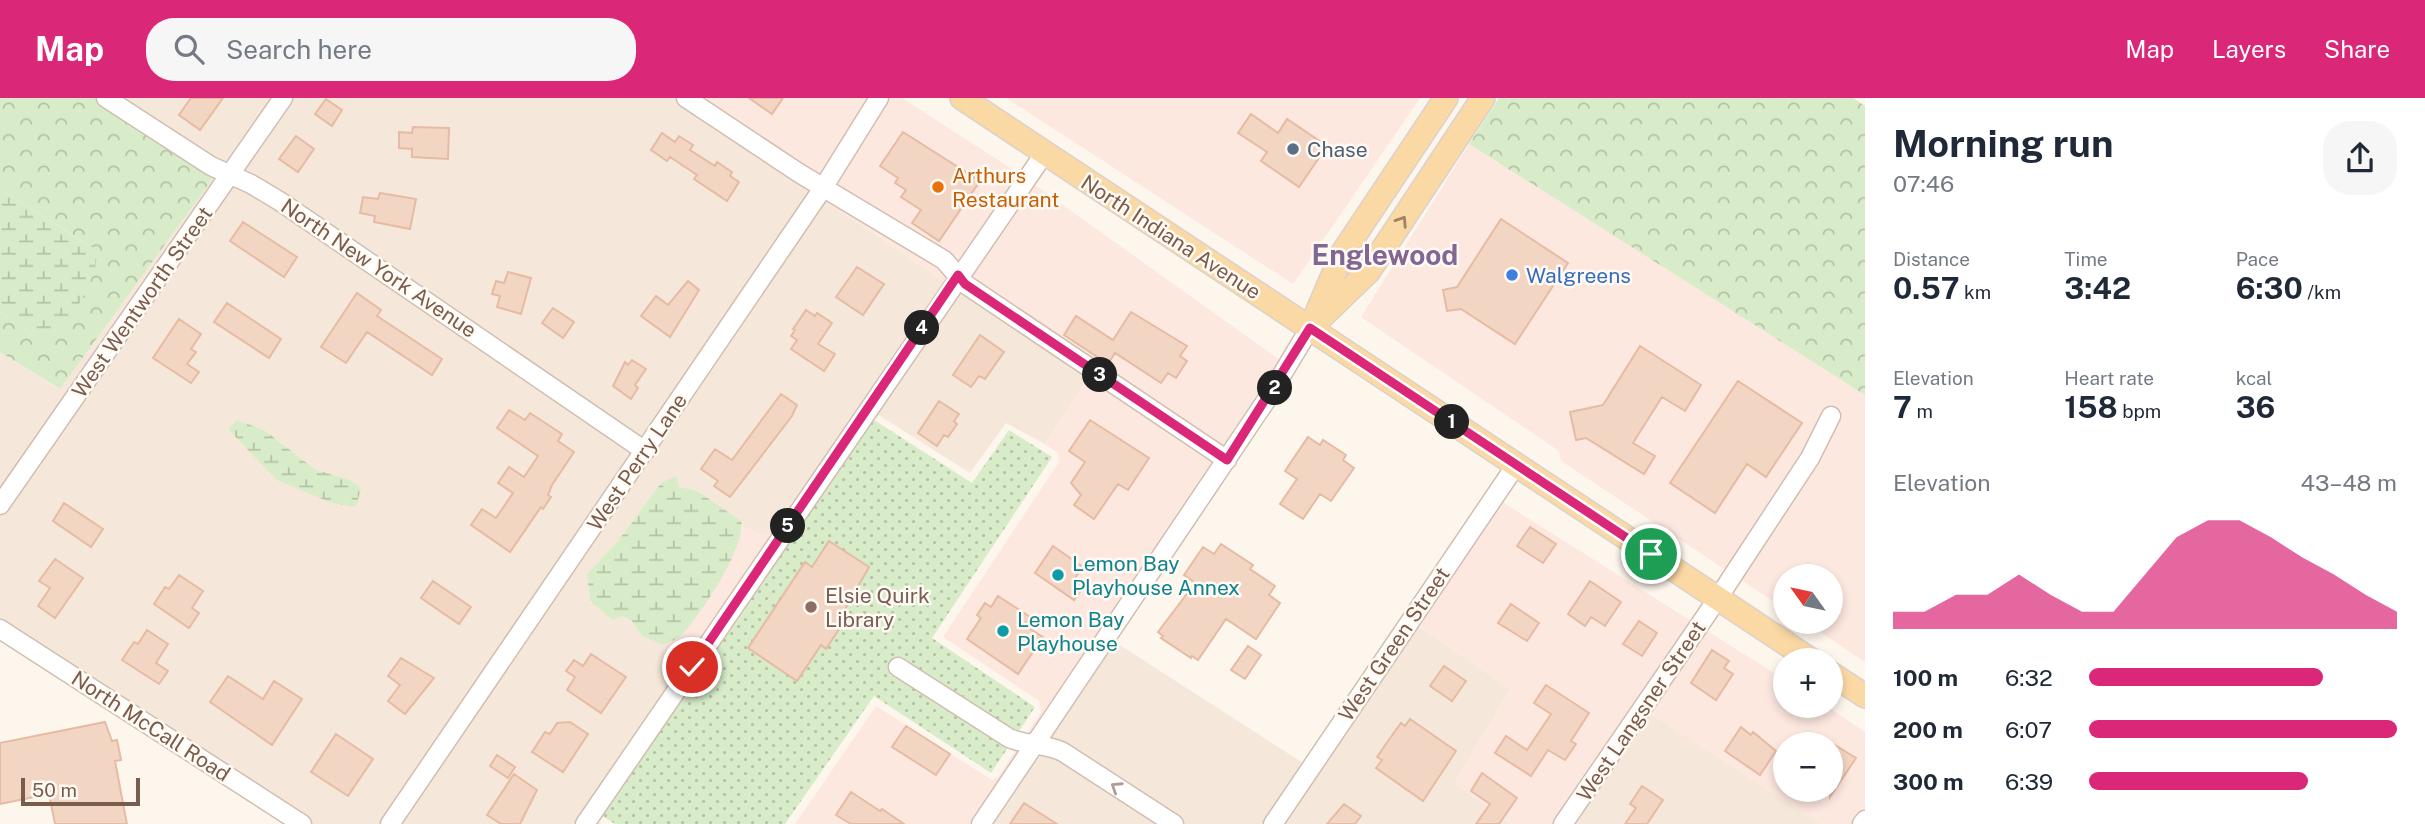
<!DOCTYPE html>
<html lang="en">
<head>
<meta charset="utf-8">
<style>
	:root { --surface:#fff; --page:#f6f6f7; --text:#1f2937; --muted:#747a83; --accent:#db2777 }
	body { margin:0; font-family:"Public Sans",sans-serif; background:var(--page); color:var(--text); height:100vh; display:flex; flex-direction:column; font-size:26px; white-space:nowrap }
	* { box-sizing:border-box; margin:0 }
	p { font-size:23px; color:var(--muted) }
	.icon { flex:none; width:38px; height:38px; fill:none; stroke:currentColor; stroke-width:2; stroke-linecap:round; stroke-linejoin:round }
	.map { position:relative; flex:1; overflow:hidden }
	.drawer { display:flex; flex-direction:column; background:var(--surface); width:560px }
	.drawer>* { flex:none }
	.needle { width:46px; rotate:303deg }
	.buttons { position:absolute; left:1773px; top:466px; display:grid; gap:14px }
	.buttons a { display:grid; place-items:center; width:70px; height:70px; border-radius:50%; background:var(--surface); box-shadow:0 4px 10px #0003; font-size:35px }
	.scale { position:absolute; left:21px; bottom:18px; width:119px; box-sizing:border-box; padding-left:7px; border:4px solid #7a5c4d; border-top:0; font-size:19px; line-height:24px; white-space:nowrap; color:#7a5c4d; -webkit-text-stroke:5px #fffaf3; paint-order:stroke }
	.pin { position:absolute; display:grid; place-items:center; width:60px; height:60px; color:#fff; margin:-30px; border:4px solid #fff; border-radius:50%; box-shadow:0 2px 7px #0007 }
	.km { position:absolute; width:35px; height:35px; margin:-18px; border-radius:50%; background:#222; color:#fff; font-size:19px; line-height:35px; text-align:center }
	.round { display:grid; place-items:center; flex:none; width:74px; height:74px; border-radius:28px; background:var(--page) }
	.summary { display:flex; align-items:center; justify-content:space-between; height:119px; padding:0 28px }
	h1 { font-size:38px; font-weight:700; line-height:52px }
	.figures { display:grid; grid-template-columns:repeat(3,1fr); gap:10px; height:119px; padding:7px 28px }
	.figures div { display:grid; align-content:center }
	.figures b { font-size:30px; font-weight:700 }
	.figures small { font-size:19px; font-weight:400 }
	.figures p { font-size:19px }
	.chart { height:196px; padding:14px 28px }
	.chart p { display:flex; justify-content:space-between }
	.chart svg { width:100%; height:126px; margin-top:7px; fill:var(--accent); opacity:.7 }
	ul { padding:0 28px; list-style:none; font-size:23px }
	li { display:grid; grid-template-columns:112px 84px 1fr; align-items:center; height:52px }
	li i { height:18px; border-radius:9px; background:var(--accent) }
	header { display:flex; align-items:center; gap:42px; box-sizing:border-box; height:98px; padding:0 35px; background:var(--accent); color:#fff }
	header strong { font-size:33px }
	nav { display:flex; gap:38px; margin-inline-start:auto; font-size:24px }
	.search { width:490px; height:63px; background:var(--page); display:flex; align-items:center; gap:18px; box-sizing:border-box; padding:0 24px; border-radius:28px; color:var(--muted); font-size:26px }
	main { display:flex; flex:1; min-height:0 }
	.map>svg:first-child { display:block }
	.residential { fill:#f5e8da; fill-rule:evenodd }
	.commercial { fill:#fde8e0; fill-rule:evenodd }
	.forest { fill:url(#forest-crowns) }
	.wetland { fill:url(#wetland-marsh) }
	.park { fill:url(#park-dots) }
	.building { fill:#f3d5c3; stroke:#e6bba3; stroke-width:2 }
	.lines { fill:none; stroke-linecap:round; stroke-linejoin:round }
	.minor-casing { stroke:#d1beb0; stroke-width:21 }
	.major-casing { stroke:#dad1cd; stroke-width:26 }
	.minor { stroke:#fff; stroke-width:18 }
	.major { stroke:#fbd9a5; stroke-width:23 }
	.oneway { stroke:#a18267 }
	.oneway2 { stroke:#af9d94 }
	.route-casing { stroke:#fff; stroke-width:14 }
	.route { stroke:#db2777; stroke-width:9 }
	.service-dot { fill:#5c6f8a; stroke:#fffaf3; stroke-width:2.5 }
	.food-dot { fill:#e8710a; stroke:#fffaf3; stroke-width:2.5 }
	.shop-dot { fill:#3f7fe0; stroke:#fffaf3; stroke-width:2.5 }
	.culture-dot { fill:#0f9aa8; stroke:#fffaf3; stroke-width:2.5 }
	.education-dot { fill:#8d6e63; stroke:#fffaf3; stroke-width:2.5 }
	.labels { text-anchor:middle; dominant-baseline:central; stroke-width:5; stroke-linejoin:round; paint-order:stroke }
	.service-label { font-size:21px; fill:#4e5e75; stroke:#fffaf3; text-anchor:start }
	.food-label { font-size:21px; fill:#c56008; stroke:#fffaf3; text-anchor:start }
	.street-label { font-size:21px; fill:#7a5c4d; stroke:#fffaf3 }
	.shop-label { font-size:21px; fill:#366cbe; stroke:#fffaf3; text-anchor:start }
	.culture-label { font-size:21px; fill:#0d838f; stroke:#fffaf3; text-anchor:start }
	.education-label { font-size:21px; fill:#785e54; stroke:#fffaf3; text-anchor:start }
	.district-label { font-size:28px; font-weight:bold; fill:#846695; stroke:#fffaf3 }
</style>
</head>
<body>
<header>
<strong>Map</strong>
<div class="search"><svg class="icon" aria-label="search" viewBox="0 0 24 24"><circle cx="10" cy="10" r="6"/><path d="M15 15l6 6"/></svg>Search here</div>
<nav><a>Map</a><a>Layers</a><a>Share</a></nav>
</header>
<main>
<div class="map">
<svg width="1865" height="726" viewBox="0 0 1865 726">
	<defs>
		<pattern id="forest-crowns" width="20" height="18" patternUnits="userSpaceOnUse" patternTransform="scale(1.75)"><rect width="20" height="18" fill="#d8ecc9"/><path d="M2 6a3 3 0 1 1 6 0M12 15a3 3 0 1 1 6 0" fill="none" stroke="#b4c2a5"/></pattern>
		<pattern id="wetland-marsh" width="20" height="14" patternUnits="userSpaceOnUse" patternTransform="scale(1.75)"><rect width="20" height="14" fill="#d8ecc9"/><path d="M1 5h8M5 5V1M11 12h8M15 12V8" fill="none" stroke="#b4c2a5"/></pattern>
		<pattern id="park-dots" width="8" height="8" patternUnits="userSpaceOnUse" patternTransform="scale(1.75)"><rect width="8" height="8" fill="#d8ecc9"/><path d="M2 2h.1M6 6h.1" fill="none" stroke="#b4c2a5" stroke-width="1.8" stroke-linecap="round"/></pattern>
	</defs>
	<rect width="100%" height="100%" fill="#fdf6ec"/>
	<path class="residential" d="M108,0H672L1088,280L1045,346L1006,325L970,375L874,314L784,434L766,438L743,429L740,423L696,392L661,385L618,443L587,476L590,504L631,522L642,538L663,547L670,578L671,599L597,723L602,726H305L0,527V254L59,291ZM237,322L264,332L316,372L348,381L332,405L228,332Z
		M1413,525L1510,591L1455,685L1510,726H993L1115,544L1314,672Z
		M1644,611L1821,726H1568Z"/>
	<path class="commercial" d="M672,0H902L1015,73L1280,262L970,726H795L876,608L992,682L998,679L1041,614L1039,603L943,539L1059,364L1058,355L1045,346L1087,280Z
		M1006,0H1420L1293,186Z
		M1469,46L1865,297V564L1804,523H1830V478H1785V511L1561,363L1559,353L1361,219Z
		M1496,400L1785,582V607H1825L1865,634V726H1821L1644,612L1568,726H1510L1455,685L1510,591L1413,525ZM1785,646H1830V691H1785Z
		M743,429L766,438L784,434L671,599L663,547L681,539L707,502L736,452Z"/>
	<path class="forest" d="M0,0H108L219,72L60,291L0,254V214L35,239L95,151L0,91Z
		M1499,0H1853L1865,8V297L1469,46Z"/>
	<path class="wetland" d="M0,91L96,152C100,173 80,208 66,224C59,231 44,235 35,239L0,214Z
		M237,322L264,332L316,372L348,381L361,390L356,409L332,405L277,382L228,331Z
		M676,378L679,389L696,392L741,423C748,446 699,519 682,537C677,542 670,543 663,547L642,538L631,522L622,518L613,522L590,503L587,476L618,443L661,385Z"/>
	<path class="park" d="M871,320L972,385L1009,332L1052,359L932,540L1035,609L991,675L874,598L785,726H615L601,717Z"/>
	<path class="building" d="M191,0H223L200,32L179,17Z
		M749,0H783L772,16Z
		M326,1L342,12L332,28L315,16Z
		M1251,16L1278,35L1287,21L1327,48L1299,89L1261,63L1267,54L1238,35Z
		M413,29L449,30L448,61L412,59V51L399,50V34L412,35Z
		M903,34L980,83L939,143L912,125L921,112L901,99L906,92L895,85L898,80L880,68Z
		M662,35L675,44L679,38L693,47L690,52L715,68L717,64L732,74L730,78L739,84L727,103L694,81L697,77L670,59L667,63L651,52Z
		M296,38L314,51L298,74L279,61Z
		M380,95L416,101L410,131L374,124L375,118L360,115L363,99L378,101Z
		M1501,121L1568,165L1515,246L1461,211L1447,213L1443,192L1457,189Z
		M243,124L297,159L284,179L230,143Z
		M857,169L884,186L863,217L836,199Z
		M508,174L531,180L521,216L497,209L500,198L492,196L496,183L504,185Z
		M688,183L699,192L670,239L641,218L656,198L668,207Z
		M357,195L381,212L377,218L442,261L432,277L367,234L346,265L321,249Z
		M227,205L281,241L269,260L214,224Z
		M553,210L574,224L563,240L542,225Z
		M806,212L815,218L817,215L832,225L818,246L835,256L824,273L791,251L797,242L791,238L795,232L793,231Z
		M1131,214L1187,248L1180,258L1187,263L1176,280L1168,275L1161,285L1115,255L1108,266L1064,237L1076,218L1113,242Z
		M179,221L201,236L191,251L196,254L187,266L199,274L191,285L153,260Z
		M980,237L1004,254L985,281L979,278L971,289L953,277Z
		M1640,248L1701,287L1685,313L1662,299L1633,345L1655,358L1644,376L1586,340L1576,342L1570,314L1603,307Z
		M632,262L646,271L635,287L638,290L631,301L613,288L625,264L628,267Z
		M1738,283L1802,325L1766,379L1747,366L1715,415L1670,385Z
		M781,296L797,307L792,318L730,399L714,388L718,383L701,371L715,351L732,362Z
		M939,303L959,316L954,323L957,326L948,339L944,337L937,348L918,335Z
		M509,312L525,322L530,315L562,336L558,343L574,354L552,387L548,397L551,399L543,411L541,409L510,454L471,427L482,411L496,420L513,395L498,385L509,369L524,379L538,358L497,330Z
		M1090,322L1149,360L1128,392L1118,386L1094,421L1074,407L1081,397L1071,385L1085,364L1069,353Z
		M1308,339L1320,347L1323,342L1346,357L1343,362L1354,370L1331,403L1320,396L1303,421L1280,406L1297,381L1285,373Z
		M64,405L103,431L91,449L53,423Z
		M1530,429L1556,446L1543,465L1517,448Z
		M829,443L869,469L839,522L843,525L826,551L821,547L797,583L748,550L805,464L812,469Z
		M1221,446L1253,467L1250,471L1275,488L1269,497L1280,505L1256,541L1226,521L1198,562L1192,558L1191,560L1161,540L1163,538L1158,534L1195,485L1184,477L1203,449L1214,456Z
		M1053,448L1083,469L1075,480L1085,487L1074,502L1035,475Z
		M55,461L83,480L55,520L38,508L50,490L39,483Z
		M179,477L203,493L192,510L199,515L189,530L154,506L165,489L169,491Z
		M433,483L471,509L459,526L421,500Z
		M1590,483L1621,504L1605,528L1591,519L1585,528L1568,516Z
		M998,498L1030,519L1024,527L1043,539L1018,576L967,541L981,520L977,517L985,505L991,509Z
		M1511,506L1539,525L1527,543L1498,525Z
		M1639,523L1657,535L1642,558L1623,546Z
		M147,532L168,546L156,565L168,573L159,586L122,562L134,544L138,546Z
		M1248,548L1261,557L1245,581L1231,572Z
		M1712,552L1729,563L1724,570L1733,576L1716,602L1691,585Z
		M591,556L626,579L601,615L567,592L575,579L566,573L574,562L583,568Z
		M401,560L434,580L405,616L388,603L400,587L388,578Z
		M1444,568L1466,583L1452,603L1430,588Z
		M228,578L263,601L274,583L302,601L272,647L210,604Z
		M1546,587L1589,615L1571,643L1576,646L1565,662L1548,652L1531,678L1495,655L1506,638L1527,652L1551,616L1534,605Z
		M1410,621L1456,653L1423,703L1376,670L1382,662L1377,659L1388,643L1401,625L1405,628Z
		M105,624L112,643L117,642L121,662L115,663L127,726H55L49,696L0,706V645Z
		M570,624L588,636L563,674L532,654L545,634L550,636L557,625Z
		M906,628L950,656L936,677L892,649Z
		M1741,629L1751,637L1753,634L1776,653L1760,677L1725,653Z
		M336,636L373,661L348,698L311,674Z
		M1830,644L1856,660L1830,699Z
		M497,657L515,669L508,680L490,668Z
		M1482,675L1517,700L1499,726H1476L1490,706L1471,693Z
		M514,676L537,692L520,726H501L487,717Z
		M1642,688L1663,702L1647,726H1625L1636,710L1630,706Z
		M851,694L880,713L882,711L904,726H851L836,717Z
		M1024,705L1057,726H1010Z
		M1344,706L1361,718L1355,726H1327Z"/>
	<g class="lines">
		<defs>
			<path id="minor" d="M106,0L211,68L251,86L281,104L645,353
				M686,0L799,75L944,162L965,186L1227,362
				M0,407L283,0
				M0,531L302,726
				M898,569L1009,640C1027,648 1045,645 1063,654L1174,726
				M390,726L823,90L879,0
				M585,726L1044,56
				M981,726L1269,298L1310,230
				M1273,726L1516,367
				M1563,726L1718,500L1810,360L1831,318
				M1862,726L1865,722"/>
			<path id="major" d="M962,0L1811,562
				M1314,222L1342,156L1446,0
				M1310,230L1368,174L1483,0
				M1830,575L1865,598"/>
		</defs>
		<use href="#minor" class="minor-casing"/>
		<use href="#major" class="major-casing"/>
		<use href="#minor" class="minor"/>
		<use href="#major" class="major"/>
	</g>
	<defs><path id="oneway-chevron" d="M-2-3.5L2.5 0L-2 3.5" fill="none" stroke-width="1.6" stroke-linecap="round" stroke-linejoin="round" transform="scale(1.75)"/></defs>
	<use class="oneway" href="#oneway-chevron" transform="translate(1402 123) rotate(-57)"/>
	<use class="oneway2" href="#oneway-chevron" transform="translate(1116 689) rotate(-147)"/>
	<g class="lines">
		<defs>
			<path id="route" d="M692,569L958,177L965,186L1227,362L1310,230L1651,456"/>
		</defs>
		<use href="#route" class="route-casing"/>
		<use href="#route" class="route"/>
	</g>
	<circle class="service-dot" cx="1293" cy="51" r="7"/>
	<circle class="food-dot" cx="938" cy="89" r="7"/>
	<circle class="shop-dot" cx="1512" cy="177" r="7"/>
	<g class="culture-dot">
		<circle cx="1058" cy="477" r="7"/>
		<circle cx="1003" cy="533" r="7"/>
	</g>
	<circle class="education-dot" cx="811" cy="509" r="7"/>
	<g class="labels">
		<g class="service-label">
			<text x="1307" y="51">Chase</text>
		</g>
		<g class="food-label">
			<text x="952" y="77">Arthurs<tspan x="952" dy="24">Restaurant</tspan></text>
		</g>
		<g class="street-label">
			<text transform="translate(1171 139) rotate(33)">North Indiana Avenue</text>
			<text transform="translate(379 170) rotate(34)">North New York Avenue</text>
			<text transform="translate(142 204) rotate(-55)">West Wentworth Street</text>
			<text transform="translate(637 364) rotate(-56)">West Perry Lane</text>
			<text transform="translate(1394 546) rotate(-56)">West Green Street</text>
			<text transform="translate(1641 613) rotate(-56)">West Langsner Street</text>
			<text transform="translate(151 628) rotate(33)">North McCall Road</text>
		</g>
		<g class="shop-label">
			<text x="1526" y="177">Walgreens</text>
		</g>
		<g class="culture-label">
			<text x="1072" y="465">Lemon Bay<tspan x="1072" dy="24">Playhouse Annex</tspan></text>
			<text x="1017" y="521">Lemon Bay<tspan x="1017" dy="24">Playhouse</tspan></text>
		</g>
		<g class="education-label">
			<text x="825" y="497">Elsie Quirk<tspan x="825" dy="24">Library</tspan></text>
		</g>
		<g class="district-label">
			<text x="1385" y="156">Englewood</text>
		</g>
	</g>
</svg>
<div class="buttons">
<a><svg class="needle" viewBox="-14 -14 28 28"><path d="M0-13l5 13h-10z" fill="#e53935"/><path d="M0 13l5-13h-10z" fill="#747a83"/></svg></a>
<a>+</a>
<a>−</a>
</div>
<div class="scale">50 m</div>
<div class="pin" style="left:1651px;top:456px;background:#1e9e55"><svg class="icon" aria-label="arrive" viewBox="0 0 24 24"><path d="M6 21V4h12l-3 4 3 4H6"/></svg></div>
<div class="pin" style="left:692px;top:569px;background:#d93025"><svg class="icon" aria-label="check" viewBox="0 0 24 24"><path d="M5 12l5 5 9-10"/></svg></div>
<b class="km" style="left:1452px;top:324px">1</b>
<b class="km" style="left:1275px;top:290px">2</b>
<b class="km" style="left:1100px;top:277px">3</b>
<b class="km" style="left:922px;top:230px">4</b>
<b class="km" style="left:788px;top:428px">5</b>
</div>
<section class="drawer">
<div class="summary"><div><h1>Morning run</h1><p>07:46</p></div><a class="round"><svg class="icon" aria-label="share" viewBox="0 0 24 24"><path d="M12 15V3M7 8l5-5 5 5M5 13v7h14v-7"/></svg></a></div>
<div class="figures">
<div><p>Distance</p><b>0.57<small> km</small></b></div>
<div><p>Time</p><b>3:42</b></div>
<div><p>Pace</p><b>6:30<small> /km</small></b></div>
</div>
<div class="figures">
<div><p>Elevation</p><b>7<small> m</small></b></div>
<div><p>Heart rate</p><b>158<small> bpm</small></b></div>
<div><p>kcal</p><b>36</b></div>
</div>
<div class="chart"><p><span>Elevation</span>43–48 m</p>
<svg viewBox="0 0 160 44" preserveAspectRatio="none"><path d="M0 44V38L10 38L20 32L30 32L40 25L50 32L60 38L70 38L80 25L90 12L100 6L110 6L120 12L130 19L140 25L150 32L160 38V44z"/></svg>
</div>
<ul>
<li><b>100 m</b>6:32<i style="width:76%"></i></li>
<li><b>200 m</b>6:07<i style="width:100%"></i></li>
<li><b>300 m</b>6:39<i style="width:71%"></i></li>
</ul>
</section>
</main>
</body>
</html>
